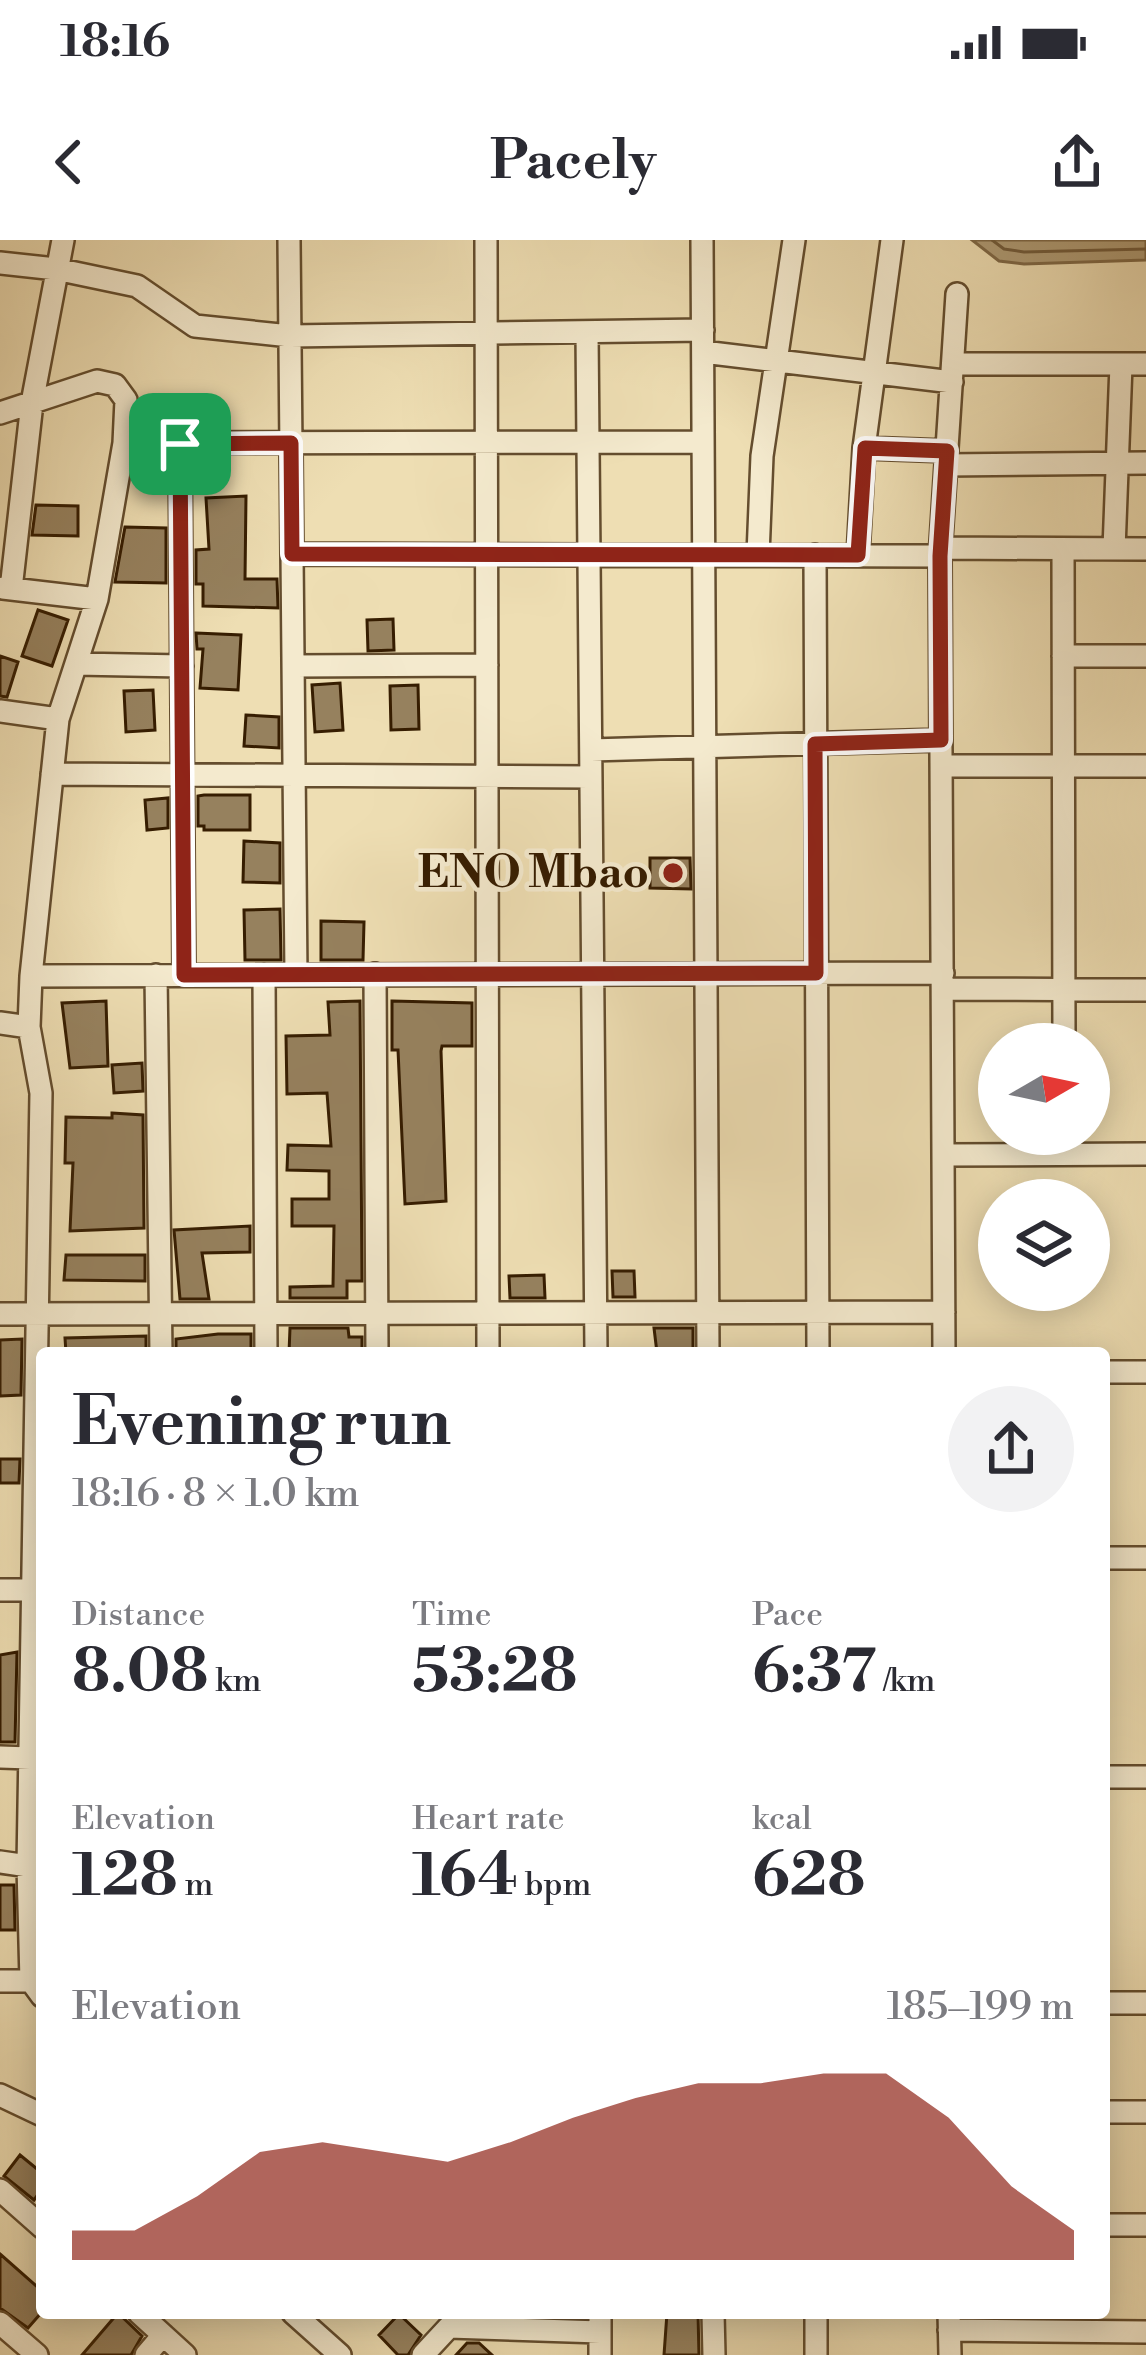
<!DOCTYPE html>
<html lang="en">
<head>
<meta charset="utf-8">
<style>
	:root { --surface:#fff; --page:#f2f2f3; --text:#2b2b33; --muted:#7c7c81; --accent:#8f2418 }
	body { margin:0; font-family:"Libre Bodoni",serif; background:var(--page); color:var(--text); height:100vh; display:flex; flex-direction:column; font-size:45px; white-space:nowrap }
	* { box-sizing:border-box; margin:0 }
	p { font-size:39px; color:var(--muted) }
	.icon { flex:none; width:66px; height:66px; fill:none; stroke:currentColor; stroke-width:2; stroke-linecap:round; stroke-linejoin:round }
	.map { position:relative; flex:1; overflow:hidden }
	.details { position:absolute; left:36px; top:1107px; width:1074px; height:972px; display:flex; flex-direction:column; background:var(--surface); border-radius:12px; box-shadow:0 6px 30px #0003 }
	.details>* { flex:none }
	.needle { width:78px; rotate:81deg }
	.tools { position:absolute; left:978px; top:783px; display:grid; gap:24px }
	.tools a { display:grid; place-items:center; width:132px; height:132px; border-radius:50%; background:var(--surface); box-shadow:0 6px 30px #0003; font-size:60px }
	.pin { position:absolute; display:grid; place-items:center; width:102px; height:102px; color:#fff; margin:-51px; border-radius:24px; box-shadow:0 6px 18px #0006 }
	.round { display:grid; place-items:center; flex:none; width:126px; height:126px; border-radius:63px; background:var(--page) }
	.overview { display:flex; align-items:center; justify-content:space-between; height:204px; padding:0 36px }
	h1 { font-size:66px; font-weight:800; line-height:90px }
	.stats { display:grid; grid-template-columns:repeat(3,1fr); gap:18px; height:204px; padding:12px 36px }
	.stats div { display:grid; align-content:center }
	.stats b { font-size:60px; font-weight:800 }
	.stats small { font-size:33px; font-weight:400 }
	.stats p { font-size:33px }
	.chart { height:336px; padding:24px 36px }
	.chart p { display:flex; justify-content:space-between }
	.chart svg { width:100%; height:216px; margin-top:12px; fill:var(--accent); opacity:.7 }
	.status { display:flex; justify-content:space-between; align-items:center; height:84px; padding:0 60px; background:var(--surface); direction:ltr }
	.status svg { height:33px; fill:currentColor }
	header { display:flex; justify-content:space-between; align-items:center; height:156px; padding:0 36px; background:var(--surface); font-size:54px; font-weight:800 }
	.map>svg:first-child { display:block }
	.water { fill:#af9c76; stroke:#7f6947; stroke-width:3 }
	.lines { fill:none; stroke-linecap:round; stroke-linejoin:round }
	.shore { stroke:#725c3c; stroke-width:3 }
	.building { fill:#96815e; stroke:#361d01; stroke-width:3 }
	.minor-casing { stroke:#644d2e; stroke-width:26 }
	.minor { stroke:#f4eace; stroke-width:21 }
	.route-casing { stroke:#fff; stroke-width:24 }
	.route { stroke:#8f2418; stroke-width:15 }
	.poi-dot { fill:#8f2418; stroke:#f4eace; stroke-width:4.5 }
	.labels { text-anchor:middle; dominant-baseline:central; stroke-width:9; stroke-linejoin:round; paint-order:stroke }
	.poi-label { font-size:45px; font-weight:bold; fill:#361d01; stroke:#f4eace; text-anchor:end }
</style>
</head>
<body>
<div class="status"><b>18:16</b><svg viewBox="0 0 49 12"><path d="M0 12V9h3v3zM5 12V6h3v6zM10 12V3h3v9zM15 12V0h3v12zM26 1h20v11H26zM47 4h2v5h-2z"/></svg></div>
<header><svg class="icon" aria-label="back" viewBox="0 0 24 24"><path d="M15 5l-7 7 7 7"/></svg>Pacely<svg class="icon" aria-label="share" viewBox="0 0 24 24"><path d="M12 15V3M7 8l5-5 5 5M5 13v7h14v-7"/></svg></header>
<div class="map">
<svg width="1146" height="2115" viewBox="0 0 1146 2115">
	<rect width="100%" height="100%" fill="#eedeb3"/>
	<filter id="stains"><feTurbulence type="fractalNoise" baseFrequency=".00167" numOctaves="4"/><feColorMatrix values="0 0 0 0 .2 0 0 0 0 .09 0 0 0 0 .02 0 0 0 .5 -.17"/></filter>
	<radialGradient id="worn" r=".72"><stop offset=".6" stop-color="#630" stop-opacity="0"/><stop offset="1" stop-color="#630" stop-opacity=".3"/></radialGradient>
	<path class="water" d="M972,0H1146V20L1024,24L999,21Z"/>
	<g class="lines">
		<path class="shore" d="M992,0L1004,9L1024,12L1146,9"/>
	</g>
	<path class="building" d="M246,256L245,339H277L278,368L203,366V344H196V310L209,309L206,258Z
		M36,265L78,266V296L32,295Z
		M125,287L166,288V343L115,342Z
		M38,370L68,380L52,426L22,416Z
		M393,379L394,410L368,411L367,380Z
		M196,393L241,395L238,450L200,448L203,409H197Z
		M0,416L18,422L7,457L0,456Z
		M340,443L343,490L315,492L312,445Z
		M418,445L419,489L391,490L390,446Z
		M153,450L155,490L126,492L124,451Z
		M246,475L279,477V508L244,506Z
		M204,555H250V590H204V586H198V556Z
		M168,558V588L147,590L145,560Z
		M244,601L280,603V643L243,642Z
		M650,618H690L691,649L650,648Z
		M280,669L281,720H245L244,670Z
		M321,681L364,682L363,720H321Z
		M106,761L108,826L70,828L62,763Z
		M360,761L362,1041H347V1058H290V1047L333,1046L334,986H292V959H329V931L287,930L288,905L331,906L327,853L287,854L286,796L330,795L328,762Z
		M392,761L472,763V806H442L441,811L446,961L405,964L398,810H392Z
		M142,823L143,851L114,853L112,825Z
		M112,873L143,875L144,988L70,991L73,923H65L66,877L112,878Z
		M250,986V1012L202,1013L209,1059H180L174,990Z
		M66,1015H145V1041L64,1040Z
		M612,1031H634L635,1057H613Z
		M544,1035L545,1058H510L509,1036Z
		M290,1088H348L349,1097H362V1113H289Z
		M654,1088H693V1111L657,1113Z
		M218,1094H251V1113H176V1099Z
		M146,1096V1113H66L65,1098Z
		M22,1099L21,1155L0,1156V1100Z
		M0,1219H20L19,1243H0Z
		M17,1412L15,1502H0V1415Z
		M0,1645H14L15,1690H0Z
		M20,1915L42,1933V1949L34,1960L4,1936Z
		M0,2014L42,2051V2072L28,2088L0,2068Z
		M118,2073L142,2096L131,2115H82Z
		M667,2073H698L699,2115H664Z
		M399,2074L421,2095L408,2115H398L379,2095Z
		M467,2103H479L492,2115H456Z"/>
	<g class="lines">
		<defs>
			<path id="minor" d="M289,0L296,735
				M486,0L488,1113
				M702,0L708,1113
				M0,23L56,29L137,46L195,86L290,96L703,90
				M587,92L596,1113
				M703,112L952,142
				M953,124H1146
				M0,173L97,141L115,145L126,160L124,203L97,359L58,479L31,736L29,787L41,853L28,1626L31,1741L42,1756
				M124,203L703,202
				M180,204L184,735
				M864,208L947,211
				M946,225L1146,223
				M941,308L1146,309
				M1063,309L1064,804
				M1114,309L1121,125
				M292,314L940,316
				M758,315L762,216L794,0
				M815,315L818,1113
				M858,315L864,208L892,0
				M3,348L97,359
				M11,349L32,163L63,0
				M1063,416H1146
				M76,424L182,426
				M293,426L487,425
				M0,471L58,479
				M591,510L941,500
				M941,526H1146
				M52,534L591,537
				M375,734L377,1113
				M156,735L161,1113
				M264,735L266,1113
				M31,736L943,733
				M943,749L1146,750
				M0,783L29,787
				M944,915L1146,914
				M0,1074L944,1072
				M944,1113L940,316L957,54
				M1104,1132H1146
				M1104,1318H1146
				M0,1350H41
				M0,1517L30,1518
				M1104,1537H1146
				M0,1622L28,1626
				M0,1741H41
				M1104,1763H1146
				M0,1855L42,1875
				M1104,1872H1146
				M0,1950L42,1987
				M1104,1985H1146
				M139,2073L185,2115
				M293,2073L340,2115
				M713,2073L714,2115
				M816,2073V2115
				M949,2073L950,2115
				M0,2083L37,2115
				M949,2090L1146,2092
				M146,2115L163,2095
				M423,2115L449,2087L600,2092
				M600,2115V2073"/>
		</defs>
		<use href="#minor" class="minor-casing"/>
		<use href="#minor" class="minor"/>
	</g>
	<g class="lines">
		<defs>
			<path id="route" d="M291,203L292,314L858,315L865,208L947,211L940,316L941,500L815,504L816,733L184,735L180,204Z"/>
		</defs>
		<use href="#route" class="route-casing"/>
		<use href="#route" class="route"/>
	</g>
	<circle class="poi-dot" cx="673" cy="633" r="12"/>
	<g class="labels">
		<g class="poi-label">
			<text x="649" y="633">ENO Mbao</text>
		</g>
	</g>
	<rect width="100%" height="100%" filter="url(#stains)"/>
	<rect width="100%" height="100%" fill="url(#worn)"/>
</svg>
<div class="tools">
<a><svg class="needle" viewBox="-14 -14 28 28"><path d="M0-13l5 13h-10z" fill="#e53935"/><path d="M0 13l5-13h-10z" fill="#7c7c81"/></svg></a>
<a><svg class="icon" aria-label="layers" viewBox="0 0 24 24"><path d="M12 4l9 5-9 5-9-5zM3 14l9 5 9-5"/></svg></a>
</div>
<div class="pin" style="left:180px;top:204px;background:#1e9e55"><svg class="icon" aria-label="arrive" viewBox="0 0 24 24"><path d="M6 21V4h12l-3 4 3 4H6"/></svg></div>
<section class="details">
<div class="overview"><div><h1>Evening run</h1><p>18:16 · 8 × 1.0 km</p></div><a class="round"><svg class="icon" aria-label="share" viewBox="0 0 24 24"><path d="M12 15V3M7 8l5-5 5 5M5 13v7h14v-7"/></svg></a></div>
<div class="stats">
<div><p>Distance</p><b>8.08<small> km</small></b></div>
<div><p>Time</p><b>53:28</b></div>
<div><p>Pace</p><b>6:37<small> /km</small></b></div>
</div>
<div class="stats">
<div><p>Elevation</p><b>128<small> m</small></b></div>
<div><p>Heart rate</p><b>164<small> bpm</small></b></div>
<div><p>kcal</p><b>628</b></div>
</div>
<div class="chart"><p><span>Elevation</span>185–199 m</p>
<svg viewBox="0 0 160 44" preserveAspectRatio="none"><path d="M0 44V38L10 38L20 31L30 22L40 20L50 22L60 24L70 20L80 15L90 11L100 8L110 8L120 6L130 6L140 15L150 29L160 38V44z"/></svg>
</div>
</section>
</div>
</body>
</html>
